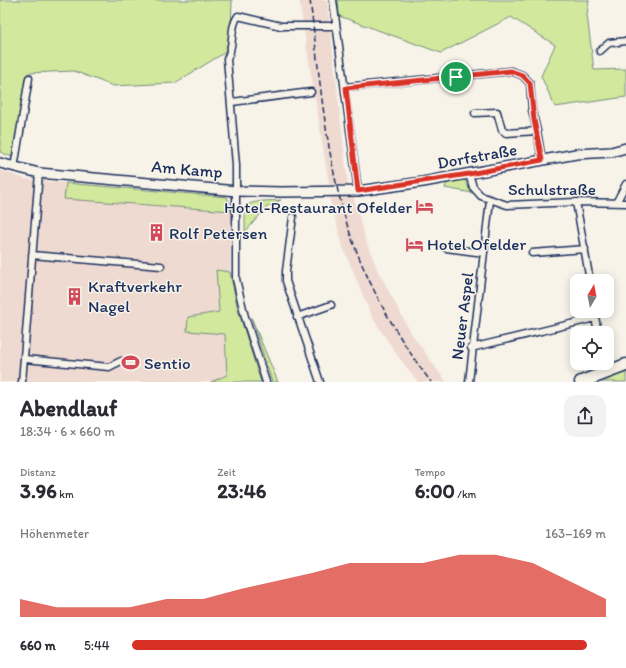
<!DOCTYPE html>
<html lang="de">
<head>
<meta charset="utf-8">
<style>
	:root { --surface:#fff; --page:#f2f2f3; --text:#2b2b33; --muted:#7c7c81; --accent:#d93025 }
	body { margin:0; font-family:Itim,sans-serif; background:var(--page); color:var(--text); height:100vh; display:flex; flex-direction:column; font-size:15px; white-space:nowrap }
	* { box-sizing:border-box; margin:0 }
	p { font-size:13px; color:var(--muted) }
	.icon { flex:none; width:22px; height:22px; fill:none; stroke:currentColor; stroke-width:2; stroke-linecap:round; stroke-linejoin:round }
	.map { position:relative; height:382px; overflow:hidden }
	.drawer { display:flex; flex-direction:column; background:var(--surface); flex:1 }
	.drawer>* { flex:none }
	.needle { width:26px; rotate:10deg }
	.controls { position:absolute; left:570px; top:274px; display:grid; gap:8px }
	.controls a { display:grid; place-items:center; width:44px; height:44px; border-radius:8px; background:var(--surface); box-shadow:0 2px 10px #0003; font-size:20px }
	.pin { position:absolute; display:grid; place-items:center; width:34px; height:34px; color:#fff; margin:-17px; border:2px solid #fff; border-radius:50%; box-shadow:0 1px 4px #0007 }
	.round { display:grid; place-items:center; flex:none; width:42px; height:42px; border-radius:12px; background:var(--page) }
	.head { display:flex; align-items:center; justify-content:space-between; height:68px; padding:0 20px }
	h1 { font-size:22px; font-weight:700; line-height:30px }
	.stats { display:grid; grid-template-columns:repeat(3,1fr); gap:6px; height:68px; padding:4px 20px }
	.stats div { display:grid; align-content:center }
	.stats b { font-size:20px; font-weight:700 }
	.stats small { font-size:11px; font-weight:400 }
	.stats p { font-size:11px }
	.chart { height:112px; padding:8px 20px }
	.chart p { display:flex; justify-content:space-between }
	.chart svg { width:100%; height:72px; margin-top:4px; fill:var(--accent); opacity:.7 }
	ul { padding:0 20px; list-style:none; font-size:13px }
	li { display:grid; grid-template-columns:64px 48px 1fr; align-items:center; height:30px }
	li i { height:10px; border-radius:5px; background:var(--accent) }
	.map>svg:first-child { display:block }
	.built { fill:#efdad1 }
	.green { fill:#d1e89d; stroke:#768c7e }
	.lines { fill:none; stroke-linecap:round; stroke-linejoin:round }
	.street-casing { stroke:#1b2f5e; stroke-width:9 }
	.secondary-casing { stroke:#1b2f5e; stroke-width:12 }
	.highway-casing { stroke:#1b2f5e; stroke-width:15 }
	.street { stroke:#f7f3e8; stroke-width:6 }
	.secondary { stroke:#f7f3e8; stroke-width:9 }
	.highway { stroke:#f7f3e8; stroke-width:12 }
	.rail { stroke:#1b2f5e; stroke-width:1.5; stroke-dasharray:6 3; stroke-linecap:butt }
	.route-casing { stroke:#fff; stroke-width:8 }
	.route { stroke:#d93025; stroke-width:5 }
	.labels { text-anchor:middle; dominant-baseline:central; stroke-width:3; stroke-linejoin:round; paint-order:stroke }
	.street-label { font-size:17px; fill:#1b2f5e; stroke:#f7f3e8 }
	.poi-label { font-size:17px; fill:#1b2f5e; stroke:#f7f3e8; text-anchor:start }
</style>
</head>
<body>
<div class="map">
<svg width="626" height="382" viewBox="0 0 626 382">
	<rect width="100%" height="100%" fill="#f7f3e8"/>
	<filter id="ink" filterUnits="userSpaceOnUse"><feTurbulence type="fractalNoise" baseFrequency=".025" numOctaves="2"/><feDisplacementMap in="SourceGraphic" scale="8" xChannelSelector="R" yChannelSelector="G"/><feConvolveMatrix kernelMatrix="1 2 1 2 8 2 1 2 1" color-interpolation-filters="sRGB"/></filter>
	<g filter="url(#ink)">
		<path class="built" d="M299,0H327L348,185H329Z
			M0,170L26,179L66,183L65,199L231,211L230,272L216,270L219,313L188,317L187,331L225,334L227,375L211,382H0Z
			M353,195L366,241L378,271L411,333L446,382H418L397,355L372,317L343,247L329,196Z"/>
		<path class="green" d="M0,0H232L231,35L224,53L175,83L113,86L74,71L28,73L12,157L0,152Z
			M338,0H589L587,15L594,70L626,69V97L555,107L541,76L555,45L511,17L441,53L339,16Z
			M463,177L472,193L445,188L448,179Z
			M66,183L227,197L230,205L231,211L64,199Z
			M281,200L267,207L245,232V207C250,200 272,201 281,200Z
			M216,270L230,272L238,310L261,382H211L227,375L225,334L187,331L188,317L219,312Z
			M251,317L278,382H272Z
			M626,372V382H598Z"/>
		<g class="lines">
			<defs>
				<path id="street" d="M333,0L358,191
					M600,51L609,43L626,41
					M346,87L511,71L522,75L530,83L532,110L537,131
					M232,102L311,92
					M475,113L497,112L502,130L506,133L537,131L542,160
					M14,168L29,78
					M469,174L473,187L481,196L507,205L576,202L626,203
					M576,202L590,281
					M616,203L626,184
					M293,217L286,271V281L320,382
					M446,248L484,253
					M532,253L585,249
					M32,255L161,266
					M594,311L598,333
					M297,317L331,305
					M471,348L595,318
					M25,359L109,367L121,361
					M22,382L39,173
					M266,382L245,317L236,279V165L227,59C235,45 229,28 238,16L281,26H336
					M469,382L490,200"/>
				<path id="secondary" d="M0,163L39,173L237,191L281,192L358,191L423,182L576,154L611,152L626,148"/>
				<path id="highway" d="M581,382L626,365"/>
			</defs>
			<use href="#street" class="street-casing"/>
			<use href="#secondary" class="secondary-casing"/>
			<use href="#highway" class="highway-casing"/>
			<use href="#street" class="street"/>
			<use href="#secondary" class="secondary"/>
			<use href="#highway" class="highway"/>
			<path class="rail" d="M310,0C319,69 324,140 342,207C358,268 393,332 431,382"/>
		</g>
	</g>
	<g class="lines" filter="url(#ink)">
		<defs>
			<path id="route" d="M511,71L522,75L530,83L534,120L542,160L469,174L358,191L346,88Z"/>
		</defs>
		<use href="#route" class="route-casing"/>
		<use href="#route" class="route"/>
	</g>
	<defs>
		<symbol id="hotel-bare" viewBox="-9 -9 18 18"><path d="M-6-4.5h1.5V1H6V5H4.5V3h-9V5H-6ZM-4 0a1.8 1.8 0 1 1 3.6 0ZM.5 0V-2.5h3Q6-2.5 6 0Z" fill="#d1495b" stroke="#f7f3e8" stroke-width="2.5" paint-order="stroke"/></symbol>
		<symbol id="building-bare" viewBox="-9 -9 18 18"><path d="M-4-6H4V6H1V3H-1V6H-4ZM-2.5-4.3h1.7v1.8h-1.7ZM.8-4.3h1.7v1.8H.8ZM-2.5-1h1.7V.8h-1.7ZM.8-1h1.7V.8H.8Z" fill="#d1495b" stroke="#f7f3e8" stroke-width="2.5" paint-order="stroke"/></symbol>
		<symbol id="stadium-bare" viewBox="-9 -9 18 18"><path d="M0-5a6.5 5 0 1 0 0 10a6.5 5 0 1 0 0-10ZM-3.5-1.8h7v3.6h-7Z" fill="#d1495b" stroke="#f7f3e8" stroke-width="2.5" paint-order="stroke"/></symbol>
	</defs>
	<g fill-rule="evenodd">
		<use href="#hotel-bare" x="412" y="194" width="25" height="25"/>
		<use href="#building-bare" x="144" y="220" width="25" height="25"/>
		<use href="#hotel-bare" x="402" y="232" width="25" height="25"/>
		<use href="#building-bare" x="62" y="284" width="25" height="25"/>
		<use href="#stadium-bare" x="118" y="350" width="25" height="25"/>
	</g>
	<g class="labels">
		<g class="street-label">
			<text transform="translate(477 156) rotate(-10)">Dorfstraße</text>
			<text transform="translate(187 169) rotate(5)">Am Kamp</text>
			<text x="552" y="189">Schulstraße</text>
			<text transform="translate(462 316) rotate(-83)">Neuer Aspel</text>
		</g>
		<g class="poi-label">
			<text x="412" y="207" text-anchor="end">Hotel-Restaurant Ofelder</text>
			<text x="169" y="233">Rolf Petersen</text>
			<text x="427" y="244">Hotel Ofelder</text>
			<text x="88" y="286">Kraftverkehr<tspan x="88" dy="20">Nagel</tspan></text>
			<text x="144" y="363">Sentio</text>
		</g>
	</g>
</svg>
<div class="controls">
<a><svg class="needle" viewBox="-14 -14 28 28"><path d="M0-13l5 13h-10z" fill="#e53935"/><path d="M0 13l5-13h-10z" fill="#7c7c81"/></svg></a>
<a><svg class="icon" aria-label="locate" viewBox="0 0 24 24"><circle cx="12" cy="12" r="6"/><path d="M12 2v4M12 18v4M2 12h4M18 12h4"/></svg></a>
</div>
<div class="pin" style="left:456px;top:77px;background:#1e9e55"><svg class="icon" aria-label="arrive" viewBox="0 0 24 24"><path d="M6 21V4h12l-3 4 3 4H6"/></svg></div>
</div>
<section class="drawer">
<div class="head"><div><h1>Abendlauf</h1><p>18:34 · 6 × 660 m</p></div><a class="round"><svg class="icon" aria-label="share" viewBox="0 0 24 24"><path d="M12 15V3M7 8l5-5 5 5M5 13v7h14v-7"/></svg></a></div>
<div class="stats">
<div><p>Distanz</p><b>3.96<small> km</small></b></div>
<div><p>Zeit</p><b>23:46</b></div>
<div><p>Tempo</p><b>6:00<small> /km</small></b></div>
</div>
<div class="chart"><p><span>Höhenmeter</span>163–169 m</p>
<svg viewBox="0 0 160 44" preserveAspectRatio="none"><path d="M0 44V33L10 38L20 38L30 38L40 33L50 33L60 27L70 22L80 17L90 11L100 11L110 11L120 6L130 6L140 11L150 22L160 33V44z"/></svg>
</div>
<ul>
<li><b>660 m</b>5:44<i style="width:96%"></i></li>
</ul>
</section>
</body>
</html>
